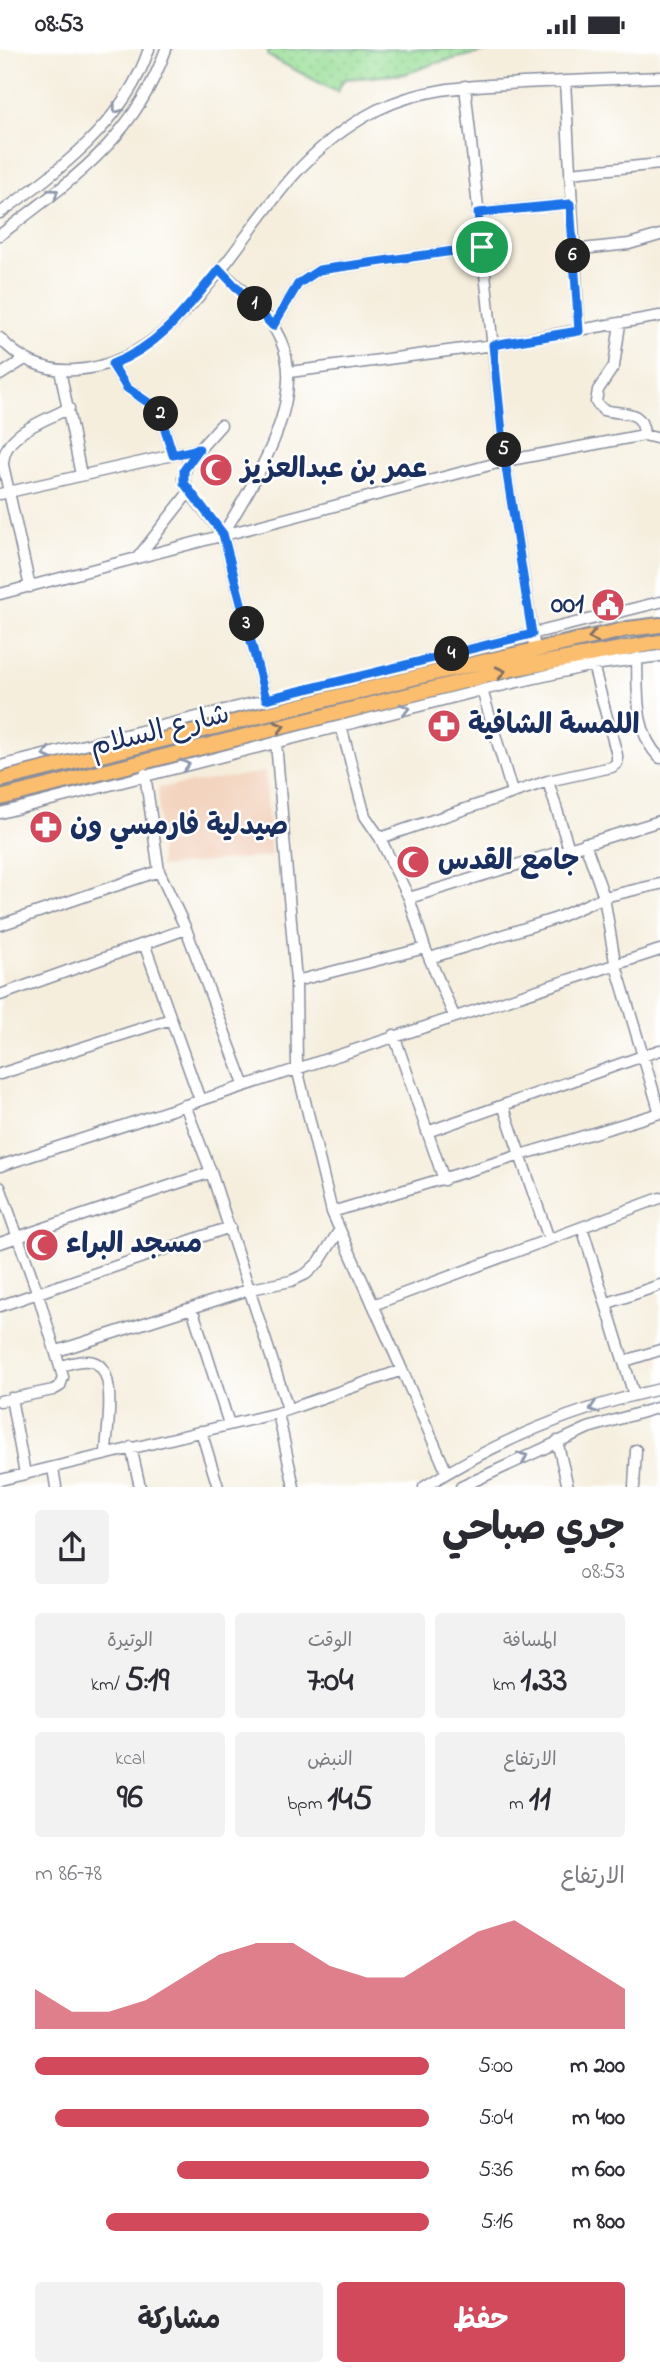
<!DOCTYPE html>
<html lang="ar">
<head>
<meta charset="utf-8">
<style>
	:root { --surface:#fff; --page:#f2f2f3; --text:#2b2b33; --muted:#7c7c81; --accent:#d1495b }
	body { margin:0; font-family:"Indie Flower","Playpen Sans Arabic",sans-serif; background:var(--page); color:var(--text); direction:rtl; height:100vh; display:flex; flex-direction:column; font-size:26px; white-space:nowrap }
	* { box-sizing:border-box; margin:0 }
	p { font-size:23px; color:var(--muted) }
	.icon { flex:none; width:38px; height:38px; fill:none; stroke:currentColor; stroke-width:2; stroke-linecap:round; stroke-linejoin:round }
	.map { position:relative; height:1438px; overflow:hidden; direction:ltr }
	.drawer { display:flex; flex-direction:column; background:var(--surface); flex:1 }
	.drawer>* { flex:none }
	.pin { position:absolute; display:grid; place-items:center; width:60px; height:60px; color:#fff; margin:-30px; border:4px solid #fff; border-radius:50%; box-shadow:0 2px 7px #0007 }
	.km { position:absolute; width:35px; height:35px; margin:-18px; border-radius:50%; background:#222; color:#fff; font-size:19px; line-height:35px; text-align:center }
	.round { display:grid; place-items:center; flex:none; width:74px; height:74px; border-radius:7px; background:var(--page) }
	.head { display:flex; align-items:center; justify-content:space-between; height:119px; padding:0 35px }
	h1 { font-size:38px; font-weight:700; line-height:52px }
	.metrics { display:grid; grid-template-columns:repeat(3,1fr); gap:10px; height:119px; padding:7px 35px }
	.metrics div { display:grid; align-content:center; border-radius:7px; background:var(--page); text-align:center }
	.metrics b { font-size:35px; font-weight:700 }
	.metrics small { font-size:19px; font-weight:400 }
	.metrics p { font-size:19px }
	.chart { height:196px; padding:14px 35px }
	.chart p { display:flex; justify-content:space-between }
	.chart svg { width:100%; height:126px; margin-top:7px; fill:var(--accent); opacity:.7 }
	.primary-button { display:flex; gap:14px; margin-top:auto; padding:14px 35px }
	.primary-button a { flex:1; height:80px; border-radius:7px; background:var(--accent); color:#fff; font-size:28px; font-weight:700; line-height:80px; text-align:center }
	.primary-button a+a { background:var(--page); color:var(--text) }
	ul { padding:0 35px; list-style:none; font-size:23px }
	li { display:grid; grid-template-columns:112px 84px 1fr; align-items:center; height:52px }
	li i { height:18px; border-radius:9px; background:var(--accent) }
	.status { display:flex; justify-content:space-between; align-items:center; height:49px; padding:0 35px; background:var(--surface); direction:ltr }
	.status svg { height:19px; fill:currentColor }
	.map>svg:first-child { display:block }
	.built { fill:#f3d4bf }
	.grass { fill:url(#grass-dots); stroke:#5a867a; stroke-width:2 }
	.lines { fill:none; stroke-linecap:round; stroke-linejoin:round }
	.minor-casing { stroke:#888e9e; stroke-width:13 }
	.highway-casing { stroke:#888e9e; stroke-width:18 }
	.minor { stroke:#fff; stroke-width:10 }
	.highway { stroke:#fbbd6e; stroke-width:14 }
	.oneway { stroke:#8d97ae }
	.oneway2 { stroke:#806f65 }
	.route-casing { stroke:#fff; stroke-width:14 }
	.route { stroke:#1a73e8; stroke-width:9 }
	.labels { text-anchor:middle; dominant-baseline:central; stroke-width:5; stroke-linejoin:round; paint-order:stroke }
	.poi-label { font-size:28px; font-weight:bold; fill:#1b2f5e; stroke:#fff; text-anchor:start }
	.street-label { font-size:28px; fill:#1b2f5e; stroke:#fff }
</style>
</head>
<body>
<div class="status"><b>08:53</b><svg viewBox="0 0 49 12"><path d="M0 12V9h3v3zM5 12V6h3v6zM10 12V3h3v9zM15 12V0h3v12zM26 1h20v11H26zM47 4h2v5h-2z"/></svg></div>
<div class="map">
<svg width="660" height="1438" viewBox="0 0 660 1438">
	<defs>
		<pattern id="grass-dots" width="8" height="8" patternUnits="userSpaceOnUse" patternTransform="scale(1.75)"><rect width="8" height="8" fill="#99de97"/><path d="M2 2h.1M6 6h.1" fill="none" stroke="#83bf85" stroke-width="1.8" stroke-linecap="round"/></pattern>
	</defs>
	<rect width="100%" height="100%" fill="#fff"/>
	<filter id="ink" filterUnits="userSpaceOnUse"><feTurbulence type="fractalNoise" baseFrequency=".0143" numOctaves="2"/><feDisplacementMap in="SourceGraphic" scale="14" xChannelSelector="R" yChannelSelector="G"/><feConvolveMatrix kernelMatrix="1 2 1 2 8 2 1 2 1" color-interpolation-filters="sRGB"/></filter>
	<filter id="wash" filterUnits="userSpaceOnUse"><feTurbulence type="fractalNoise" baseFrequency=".00686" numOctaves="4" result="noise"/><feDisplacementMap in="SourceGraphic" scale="28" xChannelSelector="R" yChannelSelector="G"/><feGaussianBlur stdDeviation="1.57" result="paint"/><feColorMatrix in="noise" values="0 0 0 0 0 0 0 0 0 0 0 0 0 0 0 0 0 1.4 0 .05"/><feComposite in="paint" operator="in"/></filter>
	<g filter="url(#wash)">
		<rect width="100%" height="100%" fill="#f5eedd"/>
		<path class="built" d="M265,723L271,807L160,818L158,739Z"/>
		<path class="grass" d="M268,0H496L436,14L405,25L344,30L337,43L268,7Z"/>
	</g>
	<g filter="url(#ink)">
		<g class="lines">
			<defs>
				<path id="minor" d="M565,32L579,282
					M465,37L505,412L535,601
					M570,124L660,115
					M0,164C60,121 125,73 149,0
					M478,164L570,155
					M0,186C72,131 135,89 166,0
					M572,201L629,195L660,186
					M219,220C242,241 268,263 281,292C308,352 253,435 223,485
					M620,275L614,317L598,341L596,353L603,361C622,366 643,359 644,386
					M273,277L298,235L319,221L482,198
					M0,289C19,311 46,323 75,321C176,315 233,194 294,126C317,100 346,77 377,61C424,38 471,37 522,34C568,32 614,30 660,28
					M112,315L127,339L159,361L173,406
					M60,321L81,426
					M290,323L493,296L660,267
					M0,326L25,310
					M221,376L188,413L183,429L189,443L223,485L266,650
					M0,445L199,400
					M138,508L189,443
					M30,538L3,416C2,384 45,372 69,359
					M0,545L505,412L644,386L660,390
					M637,609C638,642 634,684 660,709
					M482,641L512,743
					M341,677L365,767L380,789L409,849L425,899L454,967
					M276,693L296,932L297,1019L332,1163L402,1321L278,1364
					M0,717L660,553
					M145,725L159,822L186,880L244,1035
					M548,732L569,800
					M0,764L482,641L593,616L660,607
					M380,789L548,732L612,718L617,714V706L593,616
					M585,794L604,848L615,913L660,1064
					M409,849L660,772
					M0,876L159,822
					M145,897L200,1051
					M430,909L557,869L604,848L660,835
					M296,932L425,899
					M0,946L186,880
					M394,986L444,1131
					M0,1025L171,970
					M185,1056L211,1123L288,1360
					M503,1056L549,1190
					M427,1083L660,1001
					M0,1117L660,901
					M0,1138L38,1245L63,1328L60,1337L53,1341L0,1352
					M332,1163L660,1064
					M582,1178L634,1346
					M0,1194L211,1123
					M608,1254L660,1236
					M373,1256L660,1149
					M0,1257L230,1178
					M192,1259L229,1375
					M57,1302L251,1240L291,1232L306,1225L319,1213L339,1182
					M625,1312L660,1301
					M61,1317C69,1315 79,1311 88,1312C121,1314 106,1382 106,1405
					M402,1321L447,1424
					M11,1349L25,1425
					M201,1382L218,1438
					M557,1392L568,1438
					M131,1398L140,1438
					M53,1419L56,1438
					M0,1431L278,1364L294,1438
					M424,1438C495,1393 577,1358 660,1340
					M461,1438L588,1379L660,1358
					M634,1438L636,1401"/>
				<path id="highway" d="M0,731L421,627L628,580L660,576
					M0,749L516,619L660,593"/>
			</defs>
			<use href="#minor" class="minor-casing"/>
			<use href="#highway" class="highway-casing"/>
			<use href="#minor" class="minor"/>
			<use href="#highway" class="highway"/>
		</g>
		<defs><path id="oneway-chevron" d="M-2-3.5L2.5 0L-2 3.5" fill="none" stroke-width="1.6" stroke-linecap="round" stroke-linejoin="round" transform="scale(1.75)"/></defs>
		<g class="oneway">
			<use href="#oneway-chevron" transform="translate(117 60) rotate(127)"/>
			<use href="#oneway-chevron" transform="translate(54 144) rotate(-37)"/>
			<use href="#oneway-chevron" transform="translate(405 660) rotate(-14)"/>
			<use href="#oneway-chevron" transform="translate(47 705) rotate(166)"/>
			<use href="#oneway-chevron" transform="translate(185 716) rotate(-14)"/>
			<use href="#oneway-chevron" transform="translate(594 1359) rotate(162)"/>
			<use href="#oneway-chevron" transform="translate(523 1408) rotate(-25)"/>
		</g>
		<g class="oneway2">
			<use href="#oneway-chevron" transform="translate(593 588) rotate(167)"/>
			<use href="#oneway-chevron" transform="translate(501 623) rotate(-14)"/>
			<use href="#oneway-chevron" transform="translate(280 678) rotate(-14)"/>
		</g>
	</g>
	<g class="lines" filter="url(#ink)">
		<defs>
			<path id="route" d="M570,155L579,282L493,296L505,412L532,585L266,650L223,485L184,434V421L199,400L173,406L159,361L127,339L112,315C160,297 187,259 219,220L273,277L298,235L319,221L482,198L478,164Z"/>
		</defs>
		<use href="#route" class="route-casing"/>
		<use href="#route" class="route"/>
	</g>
	<defs>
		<symbol id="mosque-disc" viewBox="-11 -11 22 22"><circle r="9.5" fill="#d1495b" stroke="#fff"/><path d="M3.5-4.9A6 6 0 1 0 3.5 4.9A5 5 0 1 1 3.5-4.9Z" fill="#fff"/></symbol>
		<symbol id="civic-disc" viewBox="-11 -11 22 22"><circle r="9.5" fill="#d1495b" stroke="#fff"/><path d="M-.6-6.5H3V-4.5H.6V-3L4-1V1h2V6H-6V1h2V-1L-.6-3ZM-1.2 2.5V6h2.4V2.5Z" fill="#fff"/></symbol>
		<symbol id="pharmacy-disc" viewBox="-11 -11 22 22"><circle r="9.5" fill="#d1495b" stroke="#fff"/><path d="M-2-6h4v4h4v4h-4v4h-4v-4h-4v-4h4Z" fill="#fff"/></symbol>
	</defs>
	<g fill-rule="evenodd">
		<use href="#mosque-disc" x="197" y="402" width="38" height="38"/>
		<use href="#civic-disc" x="589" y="537" width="38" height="38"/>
		<use href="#pharmacy-disc" x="425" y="658" width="38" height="38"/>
		<use href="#pharmacy-disc" x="27" y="759" width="38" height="38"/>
		<use href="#mosque-disc" x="394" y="794" width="38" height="38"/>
		<use href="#mosque-disc" x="23" y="1177" width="38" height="38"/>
	</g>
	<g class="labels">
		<g class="poi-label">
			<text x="241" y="421">عمر بن عبدالعزيز</text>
			<text x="584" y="556" text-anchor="end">001</text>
			<text x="468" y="677">اللمسة الشافية</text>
			<text x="70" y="778">صيدلية فارمسي ون</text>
			<text x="438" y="813">جامع القدس</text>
			<text x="66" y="1196">مسجد البراء</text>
		</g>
		<g class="street-label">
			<text transform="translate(160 683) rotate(-14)">شارع السلام</text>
		</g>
	</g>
</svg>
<div class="pin" style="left:482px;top:198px;background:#1e9e55"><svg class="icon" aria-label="arrive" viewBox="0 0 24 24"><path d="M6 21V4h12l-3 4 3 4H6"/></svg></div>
<b class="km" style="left:255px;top:255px">1</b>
<b class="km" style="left:161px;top:365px">2</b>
<b class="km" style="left:247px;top:575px">3</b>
<b class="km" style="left:452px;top:605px">4</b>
<b class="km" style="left:504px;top:401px">5</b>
<b class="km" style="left:573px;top:207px">6</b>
</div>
<section class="drawer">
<div class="head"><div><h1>جري صباحي</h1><p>08:53</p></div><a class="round"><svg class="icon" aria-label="share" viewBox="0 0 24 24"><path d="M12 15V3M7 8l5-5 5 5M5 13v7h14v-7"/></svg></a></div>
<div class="metrics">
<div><p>المسافة</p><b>1.33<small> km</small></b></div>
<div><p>الوقت</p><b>7:04</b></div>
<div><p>الوتيرة</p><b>5:19<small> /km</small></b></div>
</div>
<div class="metrics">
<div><p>الارتفاع</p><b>11<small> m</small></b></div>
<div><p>النبض</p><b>145<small> bpm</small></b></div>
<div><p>kcal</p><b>96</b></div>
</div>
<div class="chart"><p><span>الارتفاع</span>78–86 m</p>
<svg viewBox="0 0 160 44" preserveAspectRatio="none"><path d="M0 44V30L10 38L20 38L30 34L40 26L50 18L60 14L70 14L80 22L90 26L100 26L110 18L120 10L130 6L140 14L150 22L160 30V44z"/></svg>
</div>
<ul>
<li><b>200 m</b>5:00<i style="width:100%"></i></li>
<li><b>400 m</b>5:04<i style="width:95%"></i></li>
<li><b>600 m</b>5:36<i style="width:64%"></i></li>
<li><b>800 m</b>5:16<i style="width:82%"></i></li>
</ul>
<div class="primary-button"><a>حفظ</a><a>مشاركة</a></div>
</section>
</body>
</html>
